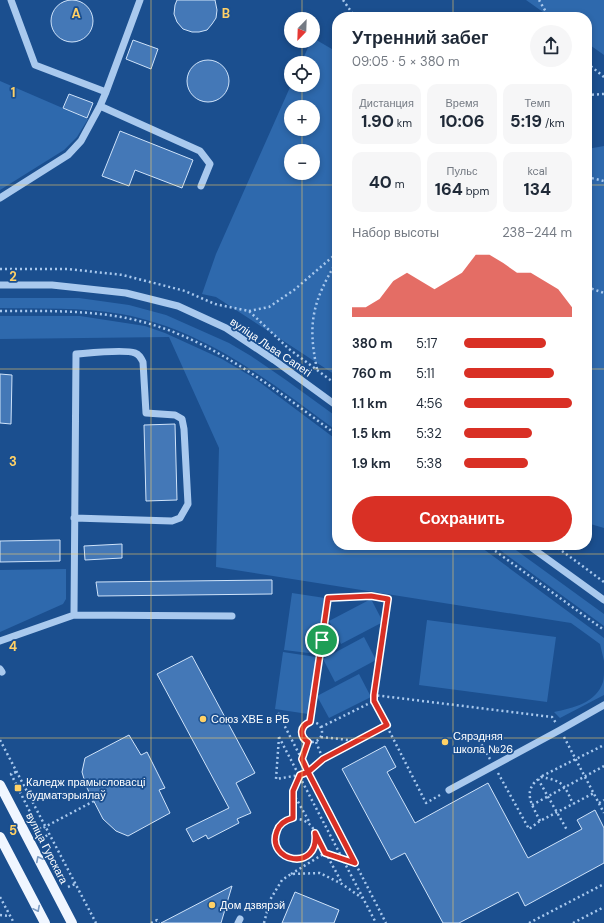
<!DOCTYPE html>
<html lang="ru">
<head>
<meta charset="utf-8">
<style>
	:root { --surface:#fff; --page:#f6f6f7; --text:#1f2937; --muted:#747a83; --accent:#d93025 }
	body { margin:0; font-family:"DM Sans",sans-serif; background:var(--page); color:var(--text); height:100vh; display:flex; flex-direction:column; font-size:15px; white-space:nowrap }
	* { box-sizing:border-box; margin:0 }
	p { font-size:13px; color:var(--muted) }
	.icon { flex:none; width:22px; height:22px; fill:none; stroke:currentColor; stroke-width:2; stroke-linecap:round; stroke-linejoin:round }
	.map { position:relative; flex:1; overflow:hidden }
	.drawer { position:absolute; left:332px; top:12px; width:260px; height:538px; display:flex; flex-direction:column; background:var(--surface); border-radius:16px; box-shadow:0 2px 6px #0003 }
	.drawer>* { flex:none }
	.needle { width:26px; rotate:203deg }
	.controls { position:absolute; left:284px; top:12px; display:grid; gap:8px }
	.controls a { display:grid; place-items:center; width:36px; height:36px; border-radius:50%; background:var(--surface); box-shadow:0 2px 6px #0003; font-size:20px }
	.pin { position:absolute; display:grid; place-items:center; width:34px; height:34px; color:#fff; margin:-17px; border:2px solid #fff; border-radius:50%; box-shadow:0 1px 4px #0007 }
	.round { display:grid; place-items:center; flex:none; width:42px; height:42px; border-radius:21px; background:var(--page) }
	.head { display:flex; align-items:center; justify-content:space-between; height:68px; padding:0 20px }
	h1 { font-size:18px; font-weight:700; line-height:30px }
	.figures { display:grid; grid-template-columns:repeat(3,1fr); gap:6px; height:68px; padding:4px 20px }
	.figures div { display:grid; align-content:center; border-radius:10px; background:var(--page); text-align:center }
	.figures b { font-size:17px; font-weight:700 }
	.figures small { font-size:11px; font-weight:400 }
	.figures p { font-size:11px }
	.chart { height:112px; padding:8px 20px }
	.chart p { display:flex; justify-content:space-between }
	.chart svg { width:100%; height:72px; margin-top:4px; fill:var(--accent); opacity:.7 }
	.button { display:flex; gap:8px; margin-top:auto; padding:8px 20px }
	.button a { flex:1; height:46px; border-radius:24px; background:var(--accent); color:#fff; font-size:16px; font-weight:700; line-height:46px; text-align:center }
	ul { padding:0 20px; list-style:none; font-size:13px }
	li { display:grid; grid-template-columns:64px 48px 1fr; align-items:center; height:30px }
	li i { height:10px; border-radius:5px; background:var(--accent) }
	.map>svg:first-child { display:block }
	.green { fill:#2e69ad; fill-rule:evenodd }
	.building { fill:#4478b7; stroke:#cfe3fa }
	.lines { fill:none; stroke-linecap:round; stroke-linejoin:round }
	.path { stroke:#a9c9ee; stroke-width:2.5; stroke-dasharray:2 3; stroke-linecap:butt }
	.minor { stroke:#a9c9ee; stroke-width:7 }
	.major { stroke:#f0f6ff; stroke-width:10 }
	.oneway { stroke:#7b9ac1 }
	.route-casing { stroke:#fff; stroke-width:8 }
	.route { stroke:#d93025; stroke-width:5 }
	.grid { fill:none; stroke:#ffd166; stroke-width:1; stroke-opacity:0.55 }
	.poi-dot { fill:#ffd166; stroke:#1b4f8f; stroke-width:1.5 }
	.labels { text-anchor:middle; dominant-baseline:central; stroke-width:3.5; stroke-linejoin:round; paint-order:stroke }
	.street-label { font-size:11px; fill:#fff; stroke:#1b4f8f }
	.poi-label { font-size:11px; fill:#fff; stroke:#1b4f8f; text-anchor:start }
	.grid-label { font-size:13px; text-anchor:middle; font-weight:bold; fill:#ffd166; stroke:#1b4f8f; stroke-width:3.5; stroke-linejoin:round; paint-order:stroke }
</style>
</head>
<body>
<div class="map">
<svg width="604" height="923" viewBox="0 0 604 923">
	<rect width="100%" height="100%" fill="#1b4f8f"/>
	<path class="green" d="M526,0H604V55L587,43V17H550Z
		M313,38L337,52V376L216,297L202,294L216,254L291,85H313V63H301L311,41H313ZM291,107H313V129H291ZM291,151H313V173H291Z
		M0,81L88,119L77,137L64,150L0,190Z
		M604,146V528L587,523V149Z
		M0,298H79L129,305L166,315L229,343L251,356L286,380L337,417V431C271,382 204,329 121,314C81,307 40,309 0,308Z
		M0,316H80L145,326L165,333L222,359L254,378L337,440V545H478L604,638V661L600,644L571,623L216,567L219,448L169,337L0,339Z
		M493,545H509L604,614V626Z
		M66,569V599L63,604L0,632V570Z
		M292,593L325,598L317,654L284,650Z
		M371,599L383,622L341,644L329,621Z
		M427,620L556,637L547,702L419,685Z
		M364,637L376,660L335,682L323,659Z
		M283,652L316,657L308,714L275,709Z
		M604,669V695L560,718L554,712C573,708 596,703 603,682C604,678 604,673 604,669Z
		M359,674L371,697L329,718L317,696Z"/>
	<path class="building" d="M51 21a21 21 0 1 1 42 0a21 21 0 1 1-42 0Z
		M177,0H215L217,10L216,18L212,24L207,30L199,32H192L183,29L177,22L174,14L175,5Z
		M133,40L158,49L151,69L126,59Z
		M187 81a21 21 0 1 1 42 0a21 21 0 1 1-42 0Z
		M69,94L93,103L87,118L63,108Z
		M120,131L193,160L182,188L135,170L129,186L102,176Z
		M0,374L12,375L11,424L0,423Z
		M175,424L177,500L146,501L144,425Z
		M60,540V561L0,562V541Z
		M122,544V558L85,560L84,546Z
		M272,580V594L98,596L96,582Z
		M192,656L255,773L236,783L251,813L237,819L239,823L208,839L206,835L193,842L186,829L229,808L157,674Z
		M129,735L141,755L147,752L165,788L159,790L170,813L128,836L116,831L103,819L86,786L82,772L85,758Z
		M385,746L396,767L387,772L415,823L488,783L528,858L582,829L577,820L595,810L604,828V863L525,906L518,892L459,923H443L405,853L391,860L342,769Z
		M232,886L221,923H161Z
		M295,892L339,910L334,923H282Z"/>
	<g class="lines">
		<path class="path" d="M343,0L355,17
			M539,0L549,17
			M587,63L604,77
			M587,95L604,94
			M587,177L604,181
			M0,269H68L123,275L185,291L215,304L249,311L289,349L337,385
			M587,287L604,293
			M0,311C41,311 81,310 121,317C204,332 271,386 337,435
			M249,311L269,307L294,290L337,253
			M317,369C307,323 313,301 337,261
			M487,545L604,630
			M554,545L604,582
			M278,713L386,923
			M302 732a10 10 0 1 1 20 0a10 10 0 1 1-20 0Z
			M309,722L328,598L371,596L388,599L374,695
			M321,727L374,701
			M279,737L376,923
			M279,737L276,779L300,775L293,791V818
			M321,737L358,741
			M564,737L604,813
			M0,740L96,923
			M479,740L490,759
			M316,742L323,759
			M302,759L308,742
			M16,772L11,774L43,838L49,834
			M498,773L529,829L540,821L594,793
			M300,775L308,772L323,759L387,725
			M542,776L604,745
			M538,779L567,830
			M293,793L310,823
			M440,795L426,803L374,701V695L552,717L556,723
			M599,803L604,800
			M532,805L604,766
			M276 839a20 20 0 1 1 40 0a20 20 0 1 1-40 0Z
			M540,821C532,804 521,791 541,777C563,781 564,784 573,804
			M39,830L94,801
			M316,835L342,883
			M291,874L325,853L355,863
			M68,887L75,884
			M0,897L14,923
			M0,915L10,916
			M151,923L157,920L159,923
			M264,923L270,900L282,880L291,874L320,873L342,884L362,898
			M529,923L604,884
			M573,923L604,907"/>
		<path class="minor" d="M11,0L35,65L106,92
			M100,106L200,151L210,164L201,186
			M0,198L68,155L81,141L100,106L106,92L140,0
			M0,285H52L126,293L178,306L226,328L274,360L337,406
			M528,545L604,600
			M74,615L232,616
			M0,641L74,615L76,354C89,353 125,349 135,353C139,354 141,358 143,362L146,413L175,415L182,419L184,429L188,504L180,518L172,521L74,518
			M0,669L2,672
			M449,790L560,730L604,705
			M238,923L240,919"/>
		<path class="major" d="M0,785L72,923
			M0,837L45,923"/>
	</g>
	<defs><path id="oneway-chevron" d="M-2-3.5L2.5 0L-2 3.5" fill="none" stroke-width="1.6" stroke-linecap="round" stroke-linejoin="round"/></defs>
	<g class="oneway">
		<use href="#oneway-chevron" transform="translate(39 859) rotate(-117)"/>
		<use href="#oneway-chevron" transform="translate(37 909) rotate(63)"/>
	</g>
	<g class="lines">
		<defs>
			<path id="route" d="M322,640L310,722C300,726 299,736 308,742L302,759L308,772L300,775L293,791V818C286,820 279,824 277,831C265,862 320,873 315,833L325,853L355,863L308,772L323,759L387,725L374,701V695L388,599L371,596L328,598L322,640"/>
		</defs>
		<use href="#route" class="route-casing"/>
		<use href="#route" class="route"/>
	</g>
	<path class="grid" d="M151,0V923M302,0V19M453,0V17M302,41V63M302,85V107M302,129V151M302,173V923M0,185H337M587,185H604M0,369H337M587,369H604M453,545V923M0,554H604M0,738H604"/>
	<g class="poi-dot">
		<circle cx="203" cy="719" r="4"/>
		<circle cx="445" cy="742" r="4"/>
		<rect x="14" y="784" width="8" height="8" rx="2"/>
		<circle cx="212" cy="905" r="4"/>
	</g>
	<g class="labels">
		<g class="street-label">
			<text transform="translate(271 347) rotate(34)">вуліца Льва Сапегі</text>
			<text transform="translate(47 848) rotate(63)">вуліца Гурскага</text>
		</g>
		<g class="poi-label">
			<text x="211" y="719">Союз ХВЕ в РБ</text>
			<text x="453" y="736">Сярэдняя<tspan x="453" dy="13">школа №26</tspan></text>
			<text x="26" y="782">Каледж прамысловасці<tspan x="26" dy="13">будматэрыялаў</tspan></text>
			<text x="220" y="905">Дом дзвярэй</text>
		</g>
	</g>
	<g class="grid-label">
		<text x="76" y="18">A</text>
		<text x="226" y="18">B</text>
		<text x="13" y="97">1</text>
		<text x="13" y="281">2</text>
		<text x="13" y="466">3</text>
		<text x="13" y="651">4</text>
		<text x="13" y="835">5</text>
	</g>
</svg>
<div class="controls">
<a><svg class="needle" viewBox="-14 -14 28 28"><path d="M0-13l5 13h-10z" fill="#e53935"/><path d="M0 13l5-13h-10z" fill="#747a83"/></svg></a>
<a><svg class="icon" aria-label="locate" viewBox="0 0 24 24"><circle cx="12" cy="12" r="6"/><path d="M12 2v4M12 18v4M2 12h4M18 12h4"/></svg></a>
<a>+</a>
<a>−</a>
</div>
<div class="pin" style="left:322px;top:640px;background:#1e9e55"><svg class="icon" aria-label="arrive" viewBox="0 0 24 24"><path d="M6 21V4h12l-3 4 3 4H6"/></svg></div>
<section class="drawer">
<div class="head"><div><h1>Утренний забег</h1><p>09:05 · 5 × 380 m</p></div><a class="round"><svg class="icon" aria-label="share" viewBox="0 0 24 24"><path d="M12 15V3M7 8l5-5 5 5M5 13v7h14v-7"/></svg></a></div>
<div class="figures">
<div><p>Дистанция</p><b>1.90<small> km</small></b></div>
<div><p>Время</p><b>10:06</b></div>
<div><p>Темп</p><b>5:19<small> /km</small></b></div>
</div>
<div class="figures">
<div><b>40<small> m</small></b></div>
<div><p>Пульс</p><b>164<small> bpm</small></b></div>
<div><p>kcal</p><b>134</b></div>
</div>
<div class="chart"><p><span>Набор высоты</span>238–244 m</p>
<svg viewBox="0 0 160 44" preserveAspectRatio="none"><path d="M0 44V38L10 38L20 33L30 22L40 17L50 22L60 27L70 22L80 17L90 6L100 6L110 11L120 17L130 17L140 22L150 27L160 38V44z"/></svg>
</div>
<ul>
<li><b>380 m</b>5:17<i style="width:76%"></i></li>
<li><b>760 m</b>5:11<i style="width:83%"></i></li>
<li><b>1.1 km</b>4:56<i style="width:100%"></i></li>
<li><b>1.5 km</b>5:32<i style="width:63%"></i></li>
<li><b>1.9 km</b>5:38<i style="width:59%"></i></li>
</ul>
<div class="button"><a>Сохранить</a></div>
</section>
</div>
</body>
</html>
